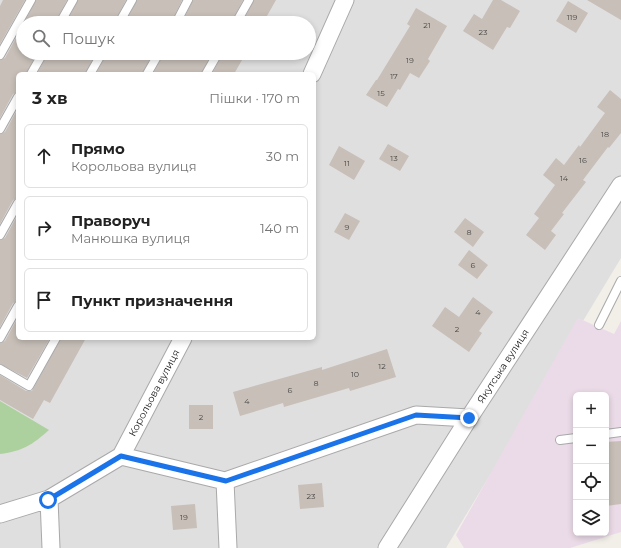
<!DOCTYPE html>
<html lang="uk">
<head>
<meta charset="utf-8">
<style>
	:root { --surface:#fff; --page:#f2f2f2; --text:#222; --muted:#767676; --line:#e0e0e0 }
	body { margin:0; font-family:Montserrat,sans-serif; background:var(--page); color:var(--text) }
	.controls { position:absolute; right:12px; bottom:12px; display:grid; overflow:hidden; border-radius:6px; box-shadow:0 2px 6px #0003 }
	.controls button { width:36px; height:36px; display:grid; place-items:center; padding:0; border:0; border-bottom:1px solid var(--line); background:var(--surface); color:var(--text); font:20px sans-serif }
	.stop { position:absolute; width:12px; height:12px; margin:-9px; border:3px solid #1a73e8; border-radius:50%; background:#fff }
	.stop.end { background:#1a73e8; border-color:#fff; box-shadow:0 1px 4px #0008 }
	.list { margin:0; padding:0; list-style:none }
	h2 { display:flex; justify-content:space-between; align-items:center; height:52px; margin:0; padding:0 16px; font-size:17px }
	h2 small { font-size:13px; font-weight:400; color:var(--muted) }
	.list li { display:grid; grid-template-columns:26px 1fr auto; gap:12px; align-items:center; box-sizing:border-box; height:64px; margin:0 8px 8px; padding:0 8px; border:1px solid var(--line); border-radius:6px }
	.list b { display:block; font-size:15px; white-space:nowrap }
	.list p { margin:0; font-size:13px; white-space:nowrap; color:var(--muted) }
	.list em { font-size:13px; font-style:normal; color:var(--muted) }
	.icon { flex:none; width:22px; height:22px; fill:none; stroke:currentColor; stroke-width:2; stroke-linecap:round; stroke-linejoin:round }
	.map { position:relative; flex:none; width:621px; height:548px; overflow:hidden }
	.search { position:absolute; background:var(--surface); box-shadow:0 2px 6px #0003; left:16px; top:16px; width:300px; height:44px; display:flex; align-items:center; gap:10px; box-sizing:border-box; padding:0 14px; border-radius:22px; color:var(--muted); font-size:15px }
	.panel { position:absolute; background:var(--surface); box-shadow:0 2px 6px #0003; left:16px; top:72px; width:300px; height:268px; border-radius:6px }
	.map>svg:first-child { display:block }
	.residential { fill:#e0dfdf; fill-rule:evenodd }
	.industrial { fill:#ebdbe8; fill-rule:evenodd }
	.forest { fill:#add19e }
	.building { fill:#c7bfb8 }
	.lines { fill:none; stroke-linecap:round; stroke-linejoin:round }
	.service-casing { stroke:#a9a9a9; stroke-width:10 }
	.minor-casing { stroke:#a9a9a9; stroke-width:19 }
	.service { stroke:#fff; stroke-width:8 }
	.minor { stroke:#fff; stroke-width:17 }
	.route { stroke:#1a73e8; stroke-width:5 }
	.labels { text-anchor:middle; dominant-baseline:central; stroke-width:3; stroke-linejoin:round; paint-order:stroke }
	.number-label { font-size:8px; fill:#4b4948 }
	.street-label { font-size:10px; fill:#222; stroke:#fff }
</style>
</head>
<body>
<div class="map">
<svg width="621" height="548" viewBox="0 0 621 548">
	<rect width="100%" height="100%" fill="#f2efe9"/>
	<path class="residential" d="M0 0H621V258L446 548H0ZM23 23H309V53H23ZM18 74H314V338H18Z"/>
	<path class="industrial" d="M578 318 614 334 621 321V532L570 548H464L456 535ZM576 395H606V533H576Z"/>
	<path class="forest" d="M0 401 49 430C32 445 23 451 0 454Z"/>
	<path class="building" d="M3 0H25L0 44V6Z
		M36 0H67L55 23H24Z
		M78 0H126L114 23H66Z
		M137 0H182L171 23H125Z
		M193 0H243L231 23H182Z
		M254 0H276L263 23H242Z
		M493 0H501L520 11 510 28 507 27 493 50 463 31 474 14 482 19Z
		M587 0H621V20Z
		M568 1 588 13 576 33 556 21Z
		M416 8 447 26 428 59 430 61 419 78 410 73 400 90 398 89 387 107 366 95 376 80H377L410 26 407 24Z
		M23 25V53H37L26 74H18V92L13 94 0 118V60L5 58Z
		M48 53H96L85 74H37Z
		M107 53H153L142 74H96Z
		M164 53H212L201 74H153Z
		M223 53H246L234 74H212Z
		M610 90 621 99V133L609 148 608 147 583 180 586 182 562 213 564 214 551 231 556 235 545 250 526 235 539 218 534 214 555 185 543 175 556 158 564 165 579 145 580 147 605 113 597 107Z
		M18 108V198L13 200 0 224V134L5 132Z
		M388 144 409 156 400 171 379 159Z
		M339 146 365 161 354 180 329 165Z
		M345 213 360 221 349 240 334 232Z
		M18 214V301L13 303 0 327V240L5 238Z
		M465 218 484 232 473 247 454 232Z
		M469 250 488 265 477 279 458 265Z
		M473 297 493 312 479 331 482 333 469 352 432 326 445 307 459 317Z
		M18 317V338H50L27 378 0 364V343L5 341Z
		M61 338H86L50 403 44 400 33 419 0 400V375L26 391H32Z
		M387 349 396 377 350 391 349 388 284 407 283 403 240 416 233 392 322 367V370Z
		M189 405H213V429H189Z
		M621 441V504L606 506V442Z
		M322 483 324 507 300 509 298 485Z
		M195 504 197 528 173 530 171 506Z"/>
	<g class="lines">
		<g class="service-casing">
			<path id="service" d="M60 23 73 0
				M119 23 132 0
				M176 23 188 0
				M236 23 249 0
				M0 55 31 0
				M31 74 43 53
				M90 74 102 53
				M147 74 159 53
				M206 74 218 53
				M0 129 18 97
				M0 235 18 203
				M599 325 621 281
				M0 338 18 306
				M0 369 29 386 56 338
				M606 434 621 432
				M560 440 576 438"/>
		</g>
		<g class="minor-casing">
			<path id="minor" d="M312 74 345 0
				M121 456 225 481 416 415 469 418
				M225 481 228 548
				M49 499 51 548
				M0 514 49 499 121 456 183 338
				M387 548 469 418 621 185"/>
		</g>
		<use href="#service" class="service"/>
		<use href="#minor" class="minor"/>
	</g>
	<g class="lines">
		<path class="route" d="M48 500 121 456 226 481 416 415 469 418"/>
	</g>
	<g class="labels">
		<g class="number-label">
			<text x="572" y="17">119</text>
			<text x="427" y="25">21</text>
			<text x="483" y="32">23</text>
			<text x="410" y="60">19</text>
			<text x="394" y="76">17</text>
			<text x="381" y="93">15</text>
			<text x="605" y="134">18</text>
			<text x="394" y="158">13</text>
			<text x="583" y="160">16</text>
			<text x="347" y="163">11</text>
			<text x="564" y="178">14</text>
			<text x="347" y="227">9</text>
			<text x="469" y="232">8</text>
			<text x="473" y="265">6</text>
			<text x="478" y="312">4</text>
			<text x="457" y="329">2</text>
			<text x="382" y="366">12</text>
			<text x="355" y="374">10</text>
			<text x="316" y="383">8</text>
			<text x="290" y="390">6</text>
			<text x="247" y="401">4</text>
			<text x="201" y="417">2</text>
			<text x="311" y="496">23</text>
			<text x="184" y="517">19</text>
		</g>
		<g class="street-label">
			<text transform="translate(503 366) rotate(-57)">Якутська вулиця</text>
			<text transform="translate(154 393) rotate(-62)">Корольова вулиця</text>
		</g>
	</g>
</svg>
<div class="controls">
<button>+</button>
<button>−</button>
<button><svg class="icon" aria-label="locate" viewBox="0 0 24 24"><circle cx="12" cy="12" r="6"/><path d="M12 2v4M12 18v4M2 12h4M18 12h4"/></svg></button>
<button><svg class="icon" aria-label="layers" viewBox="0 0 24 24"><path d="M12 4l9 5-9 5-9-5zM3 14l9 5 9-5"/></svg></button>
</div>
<div class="stop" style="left:48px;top:500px"></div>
<div class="stop end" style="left:469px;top:418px"></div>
<div class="search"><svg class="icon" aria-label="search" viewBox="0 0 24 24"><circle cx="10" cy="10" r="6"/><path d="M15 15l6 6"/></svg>Пошук</div>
<section class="panel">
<h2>3 хв<small>Пішки · 170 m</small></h2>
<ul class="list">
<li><svg class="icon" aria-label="ahead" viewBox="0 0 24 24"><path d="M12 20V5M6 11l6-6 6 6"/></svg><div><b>Прямо</b><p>Корольова вулиця</p></div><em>30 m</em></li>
<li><svg class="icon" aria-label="right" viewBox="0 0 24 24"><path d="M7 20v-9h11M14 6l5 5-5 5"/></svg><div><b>Праворуч</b><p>Манюшка вулиця</p></div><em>140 m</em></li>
<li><svg class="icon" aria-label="arrive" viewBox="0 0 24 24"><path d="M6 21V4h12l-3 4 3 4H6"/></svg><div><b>Пункт призначення</b></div></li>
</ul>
</section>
</div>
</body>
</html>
